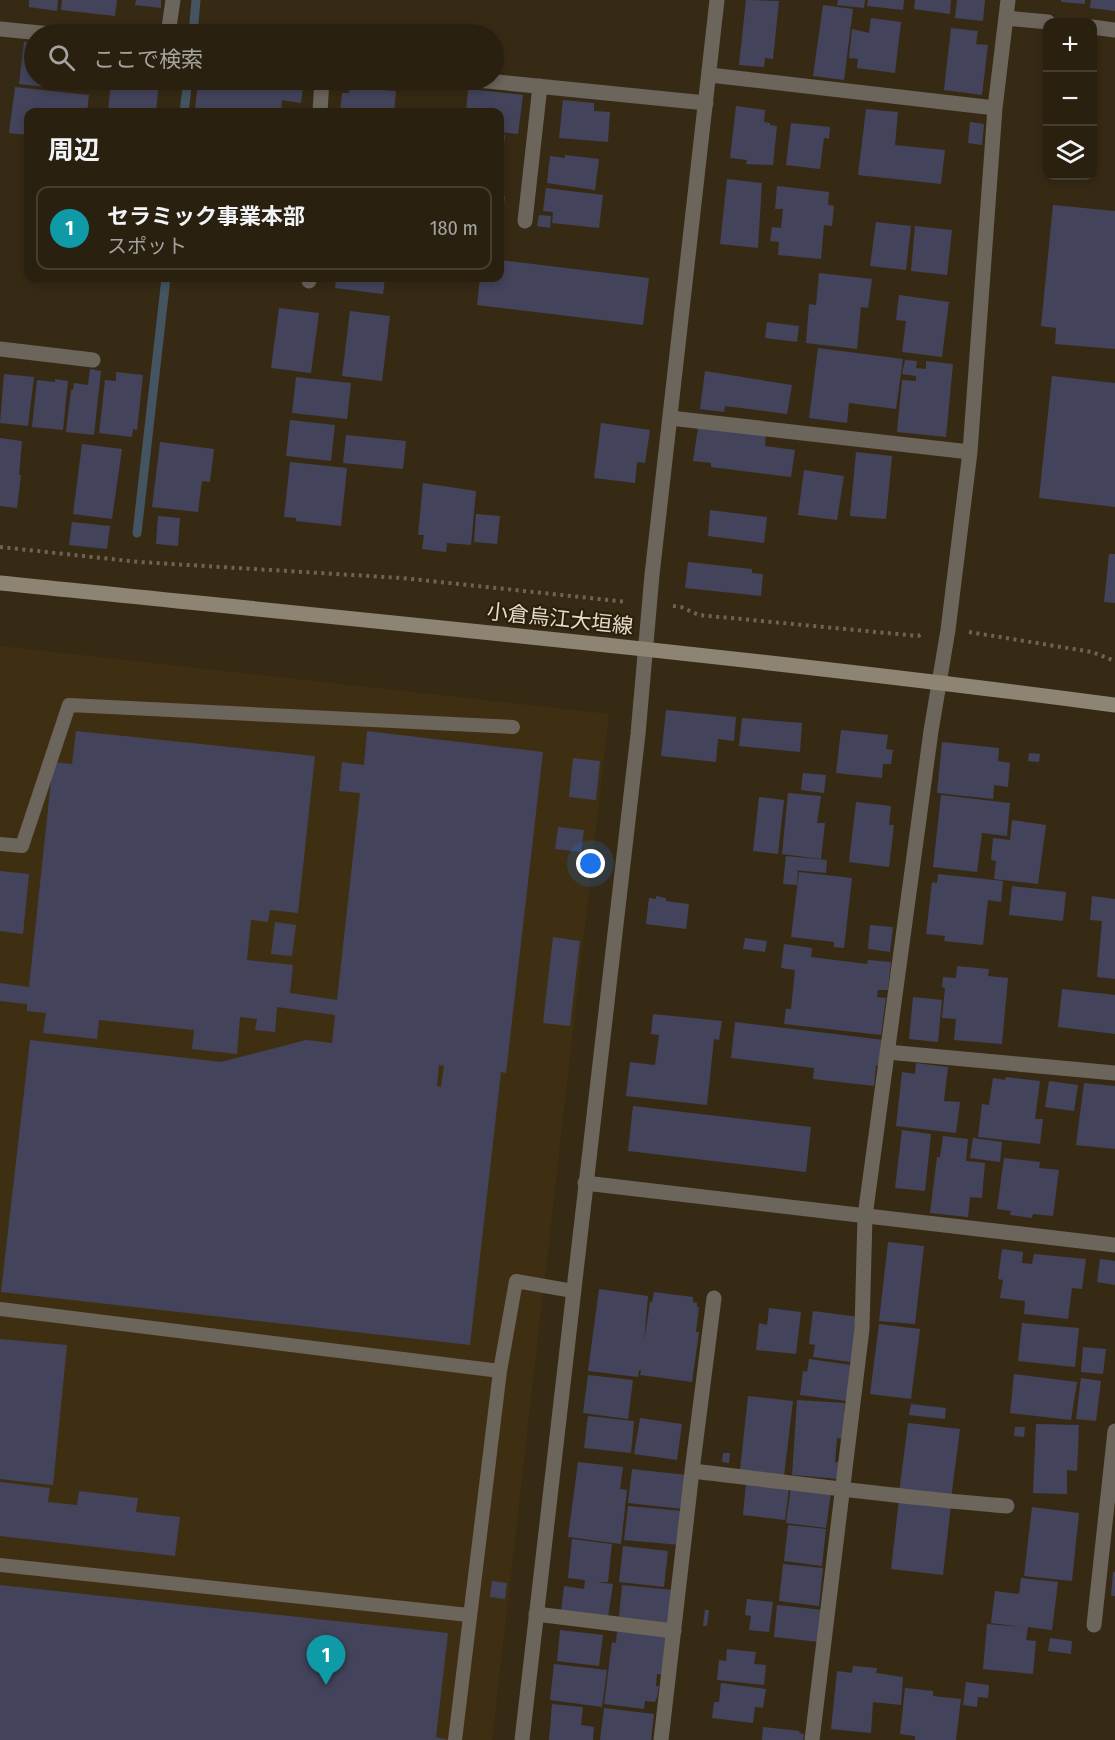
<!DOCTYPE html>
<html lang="ja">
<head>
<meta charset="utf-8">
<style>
	:root { --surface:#292010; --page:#352d1e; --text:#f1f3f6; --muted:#a5a39f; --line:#453e30; --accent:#f39aab }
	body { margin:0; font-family:"Fira Sans Condensed","Noto Sans JP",sans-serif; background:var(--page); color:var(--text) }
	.controls { position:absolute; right:18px; top:18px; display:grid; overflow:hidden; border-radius:12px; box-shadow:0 3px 9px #0003 }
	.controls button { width:54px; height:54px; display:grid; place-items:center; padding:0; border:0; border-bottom:2px solid var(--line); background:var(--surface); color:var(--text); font:30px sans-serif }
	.you { position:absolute; left:591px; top:864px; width:21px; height:21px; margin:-15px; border:4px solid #fff; border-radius:50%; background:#1a73e8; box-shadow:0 0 0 9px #1a73e833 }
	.badge { display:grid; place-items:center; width:39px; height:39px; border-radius:50%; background:var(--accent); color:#fff; font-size:20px; font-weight:700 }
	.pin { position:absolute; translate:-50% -50px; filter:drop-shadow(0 2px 3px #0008) }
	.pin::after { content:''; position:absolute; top:32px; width:21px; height:18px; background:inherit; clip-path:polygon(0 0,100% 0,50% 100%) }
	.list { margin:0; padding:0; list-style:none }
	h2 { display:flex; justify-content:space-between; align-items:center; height:78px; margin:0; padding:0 24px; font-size:26px }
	h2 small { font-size:20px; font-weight:400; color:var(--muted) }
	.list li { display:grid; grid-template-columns:39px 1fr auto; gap:18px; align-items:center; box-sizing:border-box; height:84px; margin:0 12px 12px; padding:0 12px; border:2px solid var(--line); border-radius:12px }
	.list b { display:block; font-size:22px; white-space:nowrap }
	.list p { margin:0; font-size:20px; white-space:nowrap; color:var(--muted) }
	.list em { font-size:20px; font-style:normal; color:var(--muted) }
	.icon { flex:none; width:33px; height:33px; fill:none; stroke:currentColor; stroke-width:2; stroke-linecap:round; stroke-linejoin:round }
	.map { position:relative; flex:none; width:1115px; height:1740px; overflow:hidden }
	.search { position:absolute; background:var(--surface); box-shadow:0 3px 9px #0003; left:24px; top:24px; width:480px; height:66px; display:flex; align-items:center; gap:15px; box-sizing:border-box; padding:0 21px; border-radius:33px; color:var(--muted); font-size:22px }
	.panel { position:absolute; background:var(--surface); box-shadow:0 3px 9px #0003; left:24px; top:108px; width:480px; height:174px; border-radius:12px }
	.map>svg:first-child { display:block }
	.built { fill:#3f2f12 }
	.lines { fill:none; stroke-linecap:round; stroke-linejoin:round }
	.stream { stroke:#445460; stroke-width:9 }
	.building { fill:#43445b; fill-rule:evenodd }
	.path { stroke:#6f6351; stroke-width:4; stroke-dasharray:3 4.5; stroke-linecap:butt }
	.service { stroke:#6b655b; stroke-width:14 }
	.minor { stroke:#6b655b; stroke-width:15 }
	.tertiary { stroke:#6b655b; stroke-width:15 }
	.secondary { stroke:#8e8474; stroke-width:15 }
	.labels { text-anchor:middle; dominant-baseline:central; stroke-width:4.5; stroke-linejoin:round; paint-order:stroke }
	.street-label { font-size:21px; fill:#e4dccf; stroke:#2d200b }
</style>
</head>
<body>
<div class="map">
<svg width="1115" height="1740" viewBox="0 0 1115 1740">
	<rect width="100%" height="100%" fill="#372a15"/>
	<path class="built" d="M0 646 609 714 492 1740H0Z"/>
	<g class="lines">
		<path class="stream" d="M193 34 196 0
			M184 112 188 80
			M137 533 166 278"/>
	</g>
	<path class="building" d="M29 0H58L57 11 29 7Z
		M62 0H117L115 16 61 10Z
		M136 0H161V8L135 5Z
		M746 0 779 1 773 59 765 58 764 67 739 65Z
		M838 0H865L864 8 837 5Z
		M868 0H904L903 10 867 6Z
		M915 0H951L950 14 914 9Z
		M957 0H985L983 21 955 18Z
		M1061 0H1085V4L1061 2Z
		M1091 0H1115V11L1090 8Z
		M823 5 853 9 844 80 813 76Z
		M871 18 901 22 895 73 857 68 858 59 849 58 852 29 869 33Z
		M951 28 978 31 976 44 988 45 982 95 944 90Z
		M24 42 34 43V80H57L56 88 19 84Z
		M111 80H159L156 112H108Z
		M198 80H304L301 103 282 100 281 112H213L195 110Z
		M351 80 385 84 384 90 396 91 394 112H340L342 93H349Z
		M15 87 89 95 87 112H28V135L9 133Z
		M468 89 523 95 518 134 500 132V112H466Z
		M563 100 594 103V111L610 112 608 142 559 138Z
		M736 106 765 110 764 122 770 123V125L777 126 773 165 746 164 747 160 730 158Z
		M866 109 898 112 895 145 945 150 941 184 858 175Z
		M970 122 984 124 982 145 968 143Z
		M791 123 830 127 829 139 824 138 820 169 786 165Z
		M500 135H505L501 177H500Z
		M565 155 599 159 595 190 547 183 550 156 565 158Z
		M727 179 762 183 758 248 720 244Z
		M777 186 829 192 828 205 834 206 832 226 824 225 821 259 778 255 779 242 770 241 772 227 781 228 783 209H775Z
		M546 188 603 195 599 228 552 223 553 212 543 211Z
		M500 195 505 196 502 222H500Z
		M1053 205 1115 211V349L1055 344 1056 328 1041 326Z
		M539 215 551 216 550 228 537 226Z
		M876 222 911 226 906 270 870 266Z
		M915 226 952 230 947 275 911 271Z
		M500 260 649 278 643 325 477 305 480 278H500Z
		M819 273 872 279 868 308 861 307 857 349 806 343 809 304 816 305Z
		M336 278H385L383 294 335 288Z
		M899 295 949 302 942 357 902 352 906 321 896 320Z
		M279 308 319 313 311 373 271 368Z
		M350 311 390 316 382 381 342 376Z
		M767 322 799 326 797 342 765 338Z
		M818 348 903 359 896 409 849 403 847 423 809 418Z
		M905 360 917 361 916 368 926 369V361L953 364 946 437 897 432 902 380 916 381V376L902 374Z
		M90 369 101 371 94 435 66 432 71 390H73L74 383 88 385Z
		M705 371 792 385 787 414 725 406 724 412 700 409Z
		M116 372 143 375 137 430 133 429 132 437 99 433 105 380 116 381Z
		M4 374 34 377 28 426 0 423Z
		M1052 376 1115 383V507L1039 498Z
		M296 377 351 383 347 419 292 413Z
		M55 379 68 381 63 430 32 427 37 380 55 382Z
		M290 420 335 425 331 461 286 456Z
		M601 423 650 430 645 463 637 462 635 483 594 478Z
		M698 428 766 435 765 446 795 450 791 477 711 467V463L693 461Z
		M346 435 406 441 403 469 343 463Z
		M0 438 22 441 19 475H21L17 508 0 506Z
		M160 442 214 449 210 482 202 481 198 512 152 507Z
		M82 444 122 449 112 519 73 514Z
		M856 452 892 456 886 519 850 516Z
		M290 462 347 468 341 526 296 521V518L284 517Z
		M804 470 844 476 837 520 798 515Z
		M423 483 476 491 471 545 447 543 446 552 422 549 424 535H418Z
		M710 510 767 517 764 543 708 536Z
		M476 514 500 516 497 544 474 542Z
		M158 516 180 518 178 546 156 544Z
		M72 522 110 526 107 549 69 545Z
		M1109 554H1115V603L1104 602Z
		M688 562 752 569V573L763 574 761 596 685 588Z
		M666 710 736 717 734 741 718 739 716 762 661 756Z
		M742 718 802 723 800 752 739 746Z
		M841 730 888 735 886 749 893 750 891 764H883L882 778 836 773Z
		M76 731 315 756 298 913 270 910 268 922 251 920 247 960 293 965 290 993 337 1000 360 793 339 791 342 762 364 765 367 731 543 752 506 1073 501 1072 470 1345 1 1292 30 1040 221 1062 306 1040 332 1043 335 1015 277 1007 275 1032 255 1030 257 1019 240 1017 237 1054 192 1049 194 1030 99 1020 97 1039 43 1033 46 1013 27 1011V1004L0 1001V983L29 987 53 762 72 764ZM439 1065 444 1066 441 1087 437 1086Z
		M942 742 999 748 998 761 1010 763 1008 787 994 785 993 799 937 793Z
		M1029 753 1040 754 1039 762 1028 761Z
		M573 758 600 761 596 800 569 797Z
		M803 773 826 775 824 793 801 790Z
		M788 793 821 796 817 823H825L821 859 782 854Z
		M941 795 1010 803 1007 836 982 833 977 872 933 867Z
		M759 797 784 800 778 854 753 851Z
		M856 802 891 806 889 825H894L889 867 849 862Z
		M1012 820 1046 825 1038 884 994 879 996 861 991 860 993 838 1010 840Z
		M558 827 584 830 581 852 555 849Z
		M786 856 827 860 826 873 794 870 798 871 797 885 783 884Z
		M0 871 29 874 23 934 0 931Z
		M799 872 852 878 844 948 834 947V942L791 937Z
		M938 874 1003 881 1001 902 988 900 983 945 944 941 945 936 926 934 932 882 937 883Z
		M1012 886 1066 892 1063 921 1009 915Z
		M656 896 666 898V901L689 904 686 929 646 924 649 898 656 899Z
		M1092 896 1115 899V979L1097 977 1102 921 1090 920Z
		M275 922 296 925 292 956 271 954Z
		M870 925 893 927 890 952 868 949Z
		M553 937 580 941 570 1026 543 1023Z
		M745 938 767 941 765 952 743 949Z
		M784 944 812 948 811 957 867 964 868 960 891 962 888 990H878L877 997 886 998 881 1035 784 1024 786 1009H791L795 970 781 968Z
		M957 966 989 969 988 976 1008 978 1002 1044 954 1040 956 1019 942 1018 945 988 942 987 943 977 956 978Z
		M1062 989 1115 995V1034L1058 1027Z
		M913 997 942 1000 938 1042 909 1039Z
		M653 1014 722 1021 719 1040 714 1039 707 1105 626 1096 630 1062 655 1065 659 1035 651 1034Z
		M735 1022 884 1040 881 1066 876 1065 874 1086 813 1079 814 1068 731 1058Z
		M916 1063 948 1067 944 1101 960 1102 956 1133 896 1126 902 1072 915 1074Z
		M1006 1077 1040 1081 1035 1119H1043L1040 1144 978 1137 982 1104 989 1105 993 1078 1005 1080Z
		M1049 1081 1078 1085 1074 1111 1045 1107Z
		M1084 1083 1115 1086V1149L1076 1145Z
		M633 1106 811 1127 806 1172 628 1151Z
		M902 1130 931 1134 925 1191 895 1188Z
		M943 1136 968 1139 966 1161 985 1163 982 1198 970 1197 968 1217 930 1213 937 1157H940Z
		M973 1138 1002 1142 1000 1162 970 1158Z
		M1004 1158 1040 1162 1039 1168 1059 1170 1053 1216 1033 1214 1032 1218 1010 1215 1011 1211 997 1209Z
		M888 1242 924 1246 915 1324 879 1321Z
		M1002 1249 1023 1252 1022 1263 1032 1264 1034 1254 1086 1259 1082 1289 1072 1288 1068 1319 1024 1314 1025 1301 1000 1298 1003 1280 998 1279Z
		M1100 1259 1115 1261V1285L1097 1282Z
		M599 1289 648 1296 644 1342 650 1302H652L654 1292 693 1297V1302L697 1303V1307H699L696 1332H699L692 1382 640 1375 641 1370H639L638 1377 588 1371Z
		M769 1308 801 1312 796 1354 756 1350 759 1323 767 1325Z
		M813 1311 859 1317 851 1362 813 1357 815 1345 809 1344Z
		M1022 1323 1079 1328 1075 1367 1018 1361Z
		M879 1324 920 1329 911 1399 870 1394Z
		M0 1339 67 1345 53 1485 0 1479Z
		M1083 1347 1106 1349 1103 1374 1081 1372Z
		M809 1359 851 1365 847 1401 800 1395 803 1371 807 1372Z
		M1014 1374 1077 1382 1071 1420 1010 1413Z
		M588 1375 633 1380 628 1419 583 1413Z
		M1081 1378 1101 1381 1096 1421 1076 1419Z
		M748 1396 793 1401 784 1476 740 1470Z
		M797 1400 845 1403 842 1439 837 1438 835 1462H841L839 1479 792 1475Z
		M911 1404 946 1408 945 1419 909 1415Z
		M588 1416 634 1421 631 1453 584 1448Z
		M640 1418 682 1424 677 1460 634 1454Z
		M908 1423 960 1429 951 1499 899 1493Z
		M1036 1424 1079 1425 1077 1471 1067 1470V1494L1033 1493Z
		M1015 1427H1025L1024 1437 1014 1436Z
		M723 1453H730L729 1463 722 1462Z
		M578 1462 623 1467 620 1489 627 1490 621 1544 568 1537Z
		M632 1469 687 1475 683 1509 628 1503Z
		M0 1482 50 1488 48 1502 77 1505 79 1491 138 1498 136 1512 180 1517 175 1556 0 1536Z
		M746 1483 789 1488 785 1520 743 1515Z
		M791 1486 831 1492 826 1528 786 1523Z
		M899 1499 951 1505 943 1575 891 1569Z
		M628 1506 683 1511 680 1545 624 1540Z
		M1032 1507 1079 1513 1072 1581 1024 1576Z
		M788 1525 826 1529 822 1566 784 1561Z
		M572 1539 612 1544 608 1582H597L613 1584 608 1617 561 1611 564 1586 584 1589 585 1580 568 1578Z
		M623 1546 668 1551 664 1587 619 1582Z
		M783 1564 823 1568 819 1606 779 1601Z
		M1113 1572H1115V1596H1111Z
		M1021 1578 1058 1582 1052 1630 1028 1627 1026 1640 1036 1641 1033 1674 983 1669 987 1624 1022 1627 991 1623 995 1591 1019 1594Z
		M492 1581 507 1583 505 1599 490 1597Z
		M0 1585 448 1633 436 1737 448 1740H0Z
		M622 1585 673 1590 669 1623 619 1617Z
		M747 1599 773 1602 769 1632 749 1630 751 1616 745 1615Z
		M777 1605 823 1610 819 1642 774 1637Z
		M705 1610H709L707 1626H703Z
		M560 1630 603 1635 599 1666 557 1661Z
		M617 1631 667 1637 662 1675 657 1674 656 1686H659L657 1697 655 1702 645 1701 644 1709 604 1704 612 1642 616 1643Z
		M1050 1638 1072 1641 1071 1654 1048 1651Z
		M727 1649 756 1652 754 1664 766 1665 764 1685 717 1680 719 1660 726 1661Z
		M554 1664 607 1670 602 1707 550 1700Z
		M853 1666 877 1668 876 1673 903 1677 901 1705 873 1702 871 1733 831 1729 837 1671 852 1673Z
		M966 1682 989 1685 988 1698 978 1697 977 1707 963 1705Z
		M721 1683 766 1689 763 1708 755 1707 753 1723 712 1718 714 1702H719Z
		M905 1688 933 1691V1696L961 1699 956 1740H915V1736L900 1734Z
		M552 1704 583 1707 581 1725 594 1727 593 1740H549Z
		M604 1708 654 1714 651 1740H600Z
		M763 1727 800 1731 799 1733 804 1734 803 1740H762Z"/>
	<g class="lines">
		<path class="path" d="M0 547 139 562 402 578 627 602
			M673 606 681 607 699 615 918 636 924 633
			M969 632 1092 652 1115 661"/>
		<path class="service" d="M0 844 22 846 69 705 513 727
			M0 1309 500 1371
			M0 1565 469 1615
			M455 1740 500 1371 516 1281 573 1291"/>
		<path class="minor" d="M1006 18 1048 22
			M1092 27 1115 30
			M0 29 51 34
			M168 34 173 0
			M710 75 995 108 970 452 948 630 931 731 865 1216 862 1329 812 1740
			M477 80 706 103
			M995 108 1008 0
			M320 112 322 80
			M525 221 540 86
			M309 281V278
			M0 349 93 360
			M670 418 970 452
			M887 1052 1115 1073
			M585 1183 1115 1245
			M692 1471C797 1483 901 1498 1007 1506
			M536 1614 674 1631
			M1094 1625 1115 1431
			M661 1740 692 1471 714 1298"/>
		<path class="tertiary" d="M522 1740 638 734 652 575 717 0"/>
		<path class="secondary" d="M0 583C372 621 744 656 1115 705"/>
	</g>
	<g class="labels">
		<g class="street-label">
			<text transform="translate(560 619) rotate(6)">小倉烏江大垣線</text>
		</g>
	</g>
</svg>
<div class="controls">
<button>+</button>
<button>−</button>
<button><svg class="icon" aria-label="layers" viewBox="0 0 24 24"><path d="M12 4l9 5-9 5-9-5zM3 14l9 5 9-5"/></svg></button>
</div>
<div class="you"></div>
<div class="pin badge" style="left:326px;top:1685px;background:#0f9aa8">1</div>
<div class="search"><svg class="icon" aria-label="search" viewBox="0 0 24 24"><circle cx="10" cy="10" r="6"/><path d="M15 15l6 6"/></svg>ここで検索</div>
<section class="panel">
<h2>周辺<small></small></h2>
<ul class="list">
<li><span class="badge" style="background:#0f9aa8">1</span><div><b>セラミック事業本部</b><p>スポット</p></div><em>180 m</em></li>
</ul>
</section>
</div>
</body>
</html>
